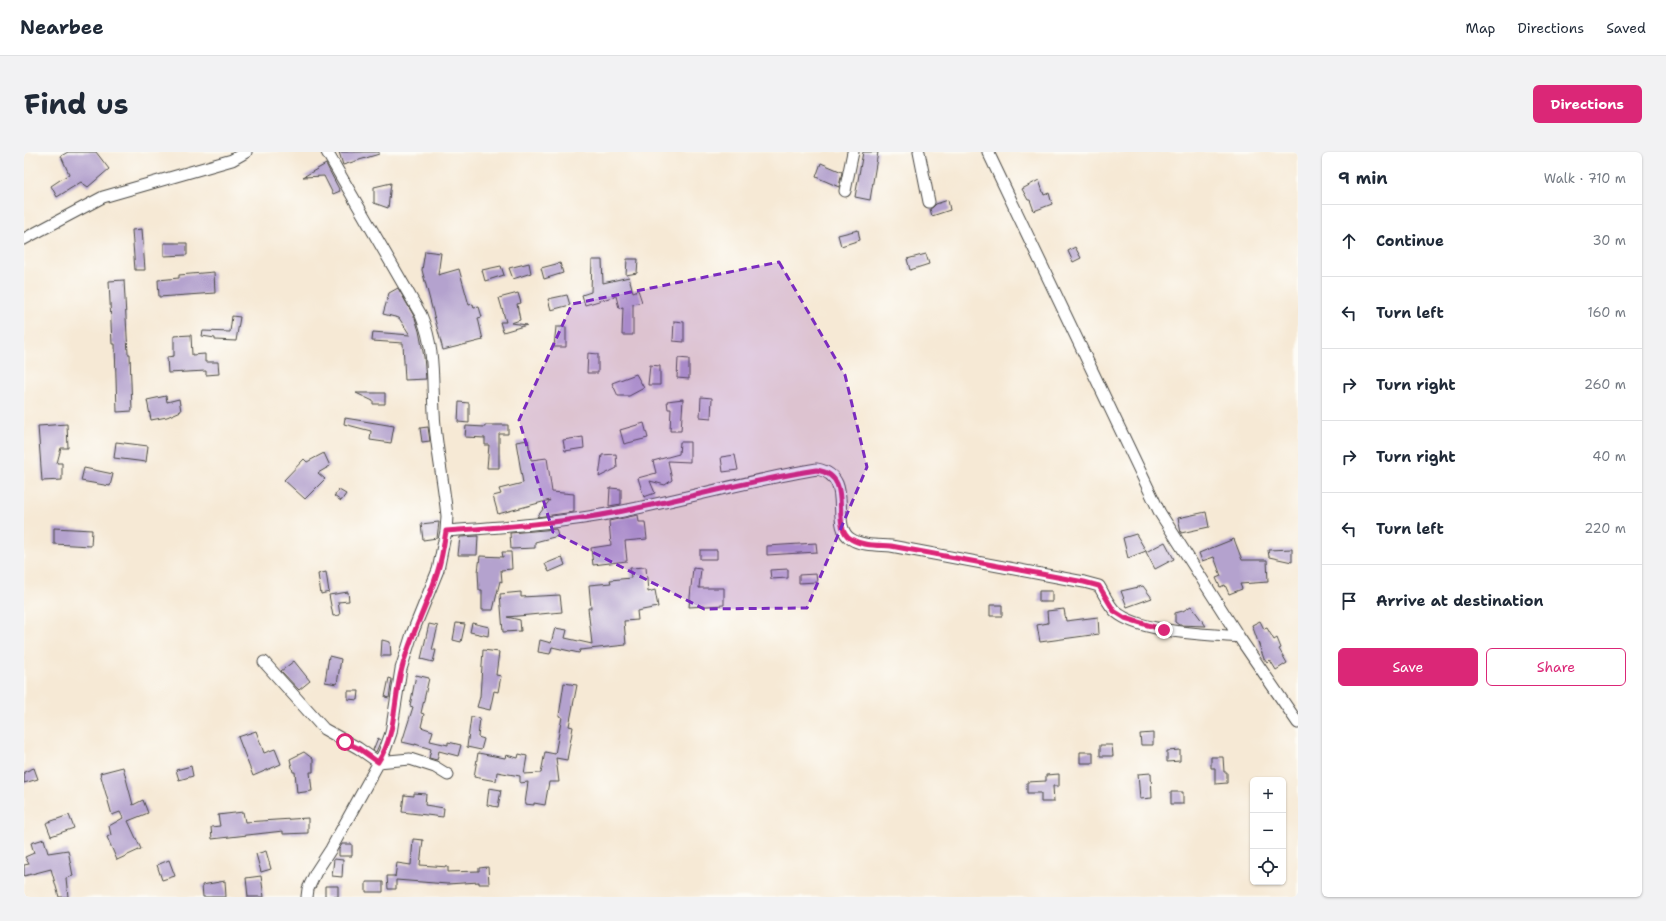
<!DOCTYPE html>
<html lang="en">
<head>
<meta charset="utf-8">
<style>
	:root { --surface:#fff; --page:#f2f2f3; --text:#1f2937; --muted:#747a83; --line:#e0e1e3; --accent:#db2777 }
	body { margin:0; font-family:"Shantell Sans",sans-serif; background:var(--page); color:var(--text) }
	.controls { position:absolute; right:12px; bottom:12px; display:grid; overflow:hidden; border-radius:6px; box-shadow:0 1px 3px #0004 }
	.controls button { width:36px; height:36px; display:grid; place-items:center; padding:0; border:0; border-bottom:1px solid var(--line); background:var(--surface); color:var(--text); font:20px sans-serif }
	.stop { position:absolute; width:12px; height:12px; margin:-9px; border:3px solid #db2777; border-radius:50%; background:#fff }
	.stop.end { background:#db2777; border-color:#fff; box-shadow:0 1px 4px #0008 }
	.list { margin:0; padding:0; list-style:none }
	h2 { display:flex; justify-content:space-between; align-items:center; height:52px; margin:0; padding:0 16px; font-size:17px }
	h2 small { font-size:13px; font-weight:400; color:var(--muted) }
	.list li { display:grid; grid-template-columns:26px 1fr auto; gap:12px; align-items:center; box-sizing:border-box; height:72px; padding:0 16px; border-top:1px solid var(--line) }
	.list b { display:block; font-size:15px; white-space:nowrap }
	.list em { font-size:13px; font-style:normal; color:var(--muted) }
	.actions { display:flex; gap:8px; padding:12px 16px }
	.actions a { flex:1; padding:9px 0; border:1px solid var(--accent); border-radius:6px; text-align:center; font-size:14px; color:var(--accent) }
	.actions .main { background:var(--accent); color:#fff }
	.icon { flex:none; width:22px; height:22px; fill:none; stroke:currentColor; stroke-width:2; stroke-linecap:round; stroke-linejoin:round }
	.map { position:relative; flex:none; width:1274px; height:745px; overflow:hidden; border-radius:6px }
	header { display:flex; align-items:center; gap:24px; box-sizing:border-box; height:56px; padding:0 20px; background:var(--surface); border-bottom:1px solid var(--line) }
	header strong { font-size:19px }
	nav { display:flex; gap:22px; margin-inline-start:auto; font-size:14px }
	.intro { display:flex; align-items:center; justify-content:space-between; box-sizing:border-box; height:96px; padding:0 24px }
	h1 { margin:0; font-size:28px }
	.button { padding:10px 18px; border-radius:6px; background:var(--accent); color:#fff; font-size:14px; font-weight:700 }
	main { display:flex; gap:24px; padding:0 24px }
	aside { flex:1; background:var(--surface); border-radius:6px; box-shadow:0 1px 3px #0004 }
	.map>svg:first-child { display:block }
	.building { fill:#b4a2ce }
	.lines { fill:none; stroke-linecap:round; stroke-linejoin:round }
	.minor-casing { stroke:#494844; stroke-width:13 }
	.minor { stroke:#fff; stroke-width:11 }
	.route { stroke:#db2777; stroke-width:5 }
	.marked { fill:#7b2cbf; fill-opacity:0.2; stroke:#7b2cbf; stroke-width:3; stroke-dasharray:8 5; stroke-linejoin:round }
</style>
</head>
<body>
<header>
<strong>Nearbee</strong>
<nav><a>Map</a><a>Directions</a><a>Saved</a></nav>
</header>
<div class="intro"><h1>Find us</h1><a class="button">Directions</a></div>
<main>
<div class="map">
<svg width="1274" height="745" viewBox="0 0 1274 745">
	<rect width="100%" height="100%" fill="#fdfcf7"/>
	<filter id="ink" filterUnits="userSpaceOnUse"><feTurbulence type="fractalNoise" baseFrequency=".025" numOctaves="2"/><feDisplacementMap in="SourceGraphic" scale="8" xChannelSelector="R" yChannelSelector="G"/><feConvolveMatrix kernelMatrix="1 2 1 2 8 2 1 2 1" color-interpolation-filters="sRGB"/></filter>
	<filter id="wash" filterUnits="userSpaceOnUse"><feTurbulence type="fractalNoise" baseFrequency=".012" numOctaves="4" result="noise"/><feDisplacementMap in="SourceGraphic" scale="16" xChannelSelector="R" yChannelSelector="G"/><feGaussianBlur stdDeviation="0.9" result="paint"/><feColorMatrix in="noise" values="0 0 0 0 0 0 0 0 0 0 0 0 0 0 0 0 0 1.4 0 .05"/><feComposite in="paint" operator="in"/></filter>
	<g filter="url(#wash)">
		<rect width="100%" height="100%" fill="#f6e9d5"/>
		<g id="blocks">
			<path class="building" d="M44 0H72L85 17 64 35 57 30 33 45 27 34 45 22 37 4Z
				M315 0H355V2L319 13Z
				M839 0H854L846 48 831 45Z
				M797 11 818 20 815 35 792 25Z
				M302 12 316 39 309 42 300 24 279 25Z
				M1015 28 1020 43 1025 41 1028 52 1010 59 1006 48H1004L998 37Z
				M367 31 364 56 350 51V35Z
				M924 48 926 58 908 64 906 57 909 55 912 52Z
				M118 77 121 118H111L108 78Z
				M834 78 836 88 817 94 814 83Z
				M140 91H163V103L140 104Z
				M1051 95 1057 106 1049 110 1044 99Z
				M401 99 417 101 414 123 435 117 445 153 449 152 450 156 455 155 458 165 454 166 459 188 419 198 398 118Z
				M902 102 905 112 886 118 883 107Z
				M603 107H614L613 121 602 123Z
				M568 108H578L579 131 605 125 609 140 614 138 618 150 609 152V183H598L599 155 595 156 592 144 561 153 558 143 567 140Z
				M505 111 507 121 489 127 485 116Z
				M536 111 539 121 520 127 517 116Z
				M477 114 480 123 461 129 458 118Z
				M190 120 191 141 135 145 134 128 155 126V123Z
				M100 128 104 202H106L108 259 93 260 91 192H88L85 129Z
				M374 136 391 166 395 179 400 205 402 227 381 228 379 191 348 189 349 180 386 183 375 166 359 162 365 141Z
				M494 141 497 151 493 152 496 168 487 171 503 173 479 180 476 170H482L475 146Z
				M543 143 546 153 527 158 524 147Z
				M208 164 216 165 212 189 191 188V186L178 184 179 179 206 180Z
				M650 169 660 170V190L649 189Z
				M532 175H542V195H530Z
				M167 183 168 203 181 202V210H194L195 222 182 223V219L144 221 143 205 150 204V184Z
				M564 201 574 202V221H563Z
				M654 206 665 207V227L653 226Z
				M626 213 636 214V233H624Z
				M612 222 620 236 605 244H594L588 231Z
				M332 241H361V252H349V249Z
				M142 244 143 250 155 247 157 259 143 265 127 268 123 248Z
				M677 245 688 246 687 266 676 265Z
				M659 247 657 279H646L647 257H644L643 249Z
				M435 250 445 251V271L434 270Z
				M321 266 370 274 367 291 346 288 347 279 320 272Z
				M620 271 624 286 600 292 596 278Z
				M43 272 44 296H37L33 311H38V328L18 329 14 274Z
				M461 273H484V282H475V316H463L465 293H461V286L441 285 442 274 461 275Z
				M404 275 406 289 398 290 396 276Z
				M559 285 560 296 541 299 539 288Z
				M504 288 507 308 523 306 528 340 550 342V360L513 365 526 348 474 362 469 344 477 342 475 337 499 331 492 290Z
				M92 290 124 294 122 310 90 306Z
				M656 290H666V310L644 309 648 328 641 333 626 329 631 341 620 345 614 326 632 321 629 309 655 302Z
				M300 301 306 314 294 321 301 327 281 347 260 328 280 307 283 310Z
				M592 302 593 316 575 325 578 303Z
				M711 303 714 318 699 320 697 305Z
				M60 316 89 322 86 334 57 329Z
				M586 336 597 337V352L585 354Z
				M315 338 322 342 317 349 310 344Z
				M1182 360 1185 375 1157 381 1154 366Z
				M614 363 615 370H621L623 387 601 389 603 409 569 413 567 396 587 393 585 369Z
				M415 370 413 386 399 388 397 372Z
				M30 376 68 378 67 394 30 392Z
				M532 377 534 384 511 390V396L487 397 486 381Z
				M1112 382 1122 399 1104 406 1099 386Z
				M454 384 453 403H434L436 385Z
				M1210 387 1218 408H1243L1244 430 1216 432 1218 437 1205 442 1201 433 1196 435 1192 426 1197 424 1190 405 1178 409 1175 401Z
				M1141 390 1150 407 1131 417 1122 400Z
				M792 391 793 400 743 403V394Z
				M1268 397V410L1245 405 1244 398Z
				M676 398H693V407H676Z
				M478 400H487L488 417 477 418 478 430 476 429 469 458H458V438H455L454 420 456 404 479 405Z
				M538 405 541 413 525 420 521 412Z
				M622 415 624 440 631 438 634 455 613 459 614 468 600 469 602 493 556 498 555 501 528 495 526 502 514 500 516 488 527 491 531 476 543 478 541 486 568 492 564 456H567L565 433 587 431 586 428 607 426 606 416Z
				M669 416 677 417 675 436H700V453L665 455Z
				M764 417V426L747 427 746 418Z
				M302 420 305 440 297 442 294 422Z
				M792 422 793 430 775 431V423Z
				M1119 434 1128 446 1103 455 1097 439Z
				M1015 439H1028V450H1015Z
				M324 440 325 449 314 450 316 463 309 464 305 443Z
				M497 440V445L536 443 538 460 483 465 496 468 497 479 479 480 476 442Z
				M966 453H978V464H966Z
				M1167 454 1182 474 1155 473 1151 470V461L1159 459Z
				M1040 457 1042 469 1074 465 1075 482 1016 490 1013 473 1024 471 1023 459Z
				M1236 469 1240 477 1243 476 1250 488 1253 486 1257 496 1255 497 1263 511 1252 518 1246 508 1243 511 1240 507 1228 473Z
				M432 471 441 472 437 490 429 488Z
				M448 471 465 475 464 484 446 480Z
				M405 472 414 474 408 498H412L409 510 397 507Z
				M358 488 366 490 367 504H357Z
				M459 498 475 500 472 523 477 524 474 540 470 539 466 558 453 555 456 545Z
				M305 504 317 507 313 532 301 530Z
				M270 509 286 529 275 538 257 519Z
				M392 523 405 526 397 561 400 562 397 575 409 579 406 589 424 593V590L437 593 434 604 415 599 413 608 405 606 407 597 391 592V593L378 590 389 555 386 554Z
				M365 526 368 527 365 546 361 545Z
				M540 531 553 533 545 574 549 575 543 608 532 606 535 630H525L521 653 510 651V653L501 652 504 630 496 631V624L473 620 472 629 450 625 454 601 481 606 482 603 494 606 495 602 503 604 500 622 517 621 521 600 531 602 538 565 535 564Z
				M324 539H335L334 548 324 547Z
				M447 565 456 566 454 585 460 587 457 598 443 595Z
				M232 579 240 601 251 597 257 612 229 624 214 585Z
				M1129 581V593H1117L1116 582Z
				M354 586 357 588 352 600 349 598Z
				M1076 593H1088L1089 604H1076Z
				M1156 598V609L1143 610V599Z
				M280 600 289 607V620H286L288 639 273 641 271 620H269L266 607Z
				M1056 600H1069V611H1056Z
				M1187 605H1199L1200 620H1203V631L1191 632V616H1187Z
				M167 614 169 624 155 628 152 618Z
				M99 615 109 653 119 648 124 661 104 669 117 697 93 708 83 685 87 683 85 674 99 666 96 660 88 663 76 621Z
				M10 616 14 627 0 631V620Z
				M1127 621 1128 646 1116 647 1114 622Z
				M1035 622V634H1029L1030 650H1017V641H1003V630L1022 629V623Z
				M465 636 477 638 474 655 463 653Z
				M1147 640H1159V652H1147Z
				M390 641 402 642 401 653 420 656 419 665 378 660 380 643 390 644Z
				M219 660 221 670 284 666V681L259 682V679L188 687 187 675 196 674 194 663Z
				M45 663 50 676 27 684 22 671Z
				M20 687 24 701 44 698 49 724 42 726 44 745H35L27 717 0 724V713L5 712 1 705 10 701 7 691Z
				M389 687 399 688 396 713 424 715V720L455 719V716L464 715 465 732H455V730L423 732 372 728V737H364L363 724H371V725L373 711 387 713Z
				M318 692H328V704H315V697Z
				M242 699 247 717 237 720 232 702Z
				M310 707 319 708 318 725 308 724Z
				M145 708 151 724 138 728 133 713Z
				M237 724 240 745H224L222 726Z
				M201 729 202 745H179L178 733Z
				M342 730H359V740H342Z
				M301 734H314V745H301Z"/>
		</g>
	</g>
	<g filter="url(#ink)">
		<use href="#blocks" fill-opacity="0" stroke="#494844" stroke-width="1"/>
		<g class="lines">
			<g class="minor-casing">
				<path id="minor" d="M895 0 905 50
					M964 0 1136 361 1215 485 1274 571
					M821 39 829 0
					M0 87 79 45 208 8 222 0
					M422 379C480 375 538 371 594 360 661 347 726 328 793 317 833 325 804 373 827 387 838 394 854 393 867 394L1060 430 1075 434C1080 442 1085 454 1092 460 1117 481 1183 482 1215 485
					M240 510 300 577 334 596 354 610 386 607 411 615 424 623
					M283 745 284 737 292 720 307 697 360 601 367 581 377 517 388 482 414 418 422 379 423 364C420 334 414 304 411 274 407 234 413 201 397 163L303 0"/>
			</g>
			<use href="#minor" class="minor"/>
		</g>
	</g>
	<g class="lines" filter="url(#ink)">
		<path class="route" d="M321 590 334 596 354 610C373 581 369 548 378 516 387 482 404 452 414 418 418 406 420 392 422 379 480 375 538 371 594 360 661 347 726 328 793 318 833 325 804 373 827 387 838 394 854 393 867 394L1060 430 1075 434 1090 459 1101 466 1140 478"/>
	</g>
	<path class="marked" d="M755 110 821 223 843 315 783 456 680 457 529 380 495 268 548 152Z"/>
</svg>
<div class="controls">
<button>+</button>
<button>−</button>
<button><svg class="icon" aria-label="locate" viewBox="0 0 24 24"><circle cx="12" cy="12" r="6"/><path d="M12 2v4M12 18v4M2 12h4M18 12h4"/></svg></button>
</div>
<div class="stop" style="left:321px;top:590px"></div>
<div class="stop end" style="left:1140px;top:478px"></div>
</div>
<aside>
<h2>9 min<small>Walk · 710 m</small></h2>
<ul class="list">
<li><svg class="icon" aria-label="ahead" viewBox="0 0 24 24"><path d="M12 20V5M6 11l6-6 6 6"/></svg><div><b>Continue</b></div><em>30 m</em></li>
<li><svg class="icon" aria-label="left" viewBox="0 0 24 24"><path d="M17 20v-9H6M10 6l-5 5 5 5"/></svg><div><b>Turn left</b></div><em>160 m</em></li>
<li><svg class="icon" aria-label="right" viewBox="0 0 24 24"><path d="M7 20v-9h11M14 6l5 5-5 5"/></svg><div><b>Turn right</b></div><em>260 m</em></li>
<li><svg class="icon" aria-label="right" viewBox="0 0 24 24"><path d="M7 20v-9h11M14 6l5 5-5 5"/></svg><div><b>Turn right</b></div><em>40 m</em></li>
<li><svg class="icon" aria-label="left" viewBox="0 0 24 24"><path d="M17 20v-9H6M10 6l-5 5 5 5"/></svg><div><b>Turn left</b></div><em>220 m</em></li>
<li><svg class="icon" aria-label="arrive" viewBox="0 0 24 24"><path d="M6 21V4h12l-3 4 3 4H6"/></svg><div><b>Arrive at destination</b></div></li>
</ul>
<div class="actions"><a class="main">Save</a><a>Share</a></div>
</aside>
</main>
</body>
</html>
